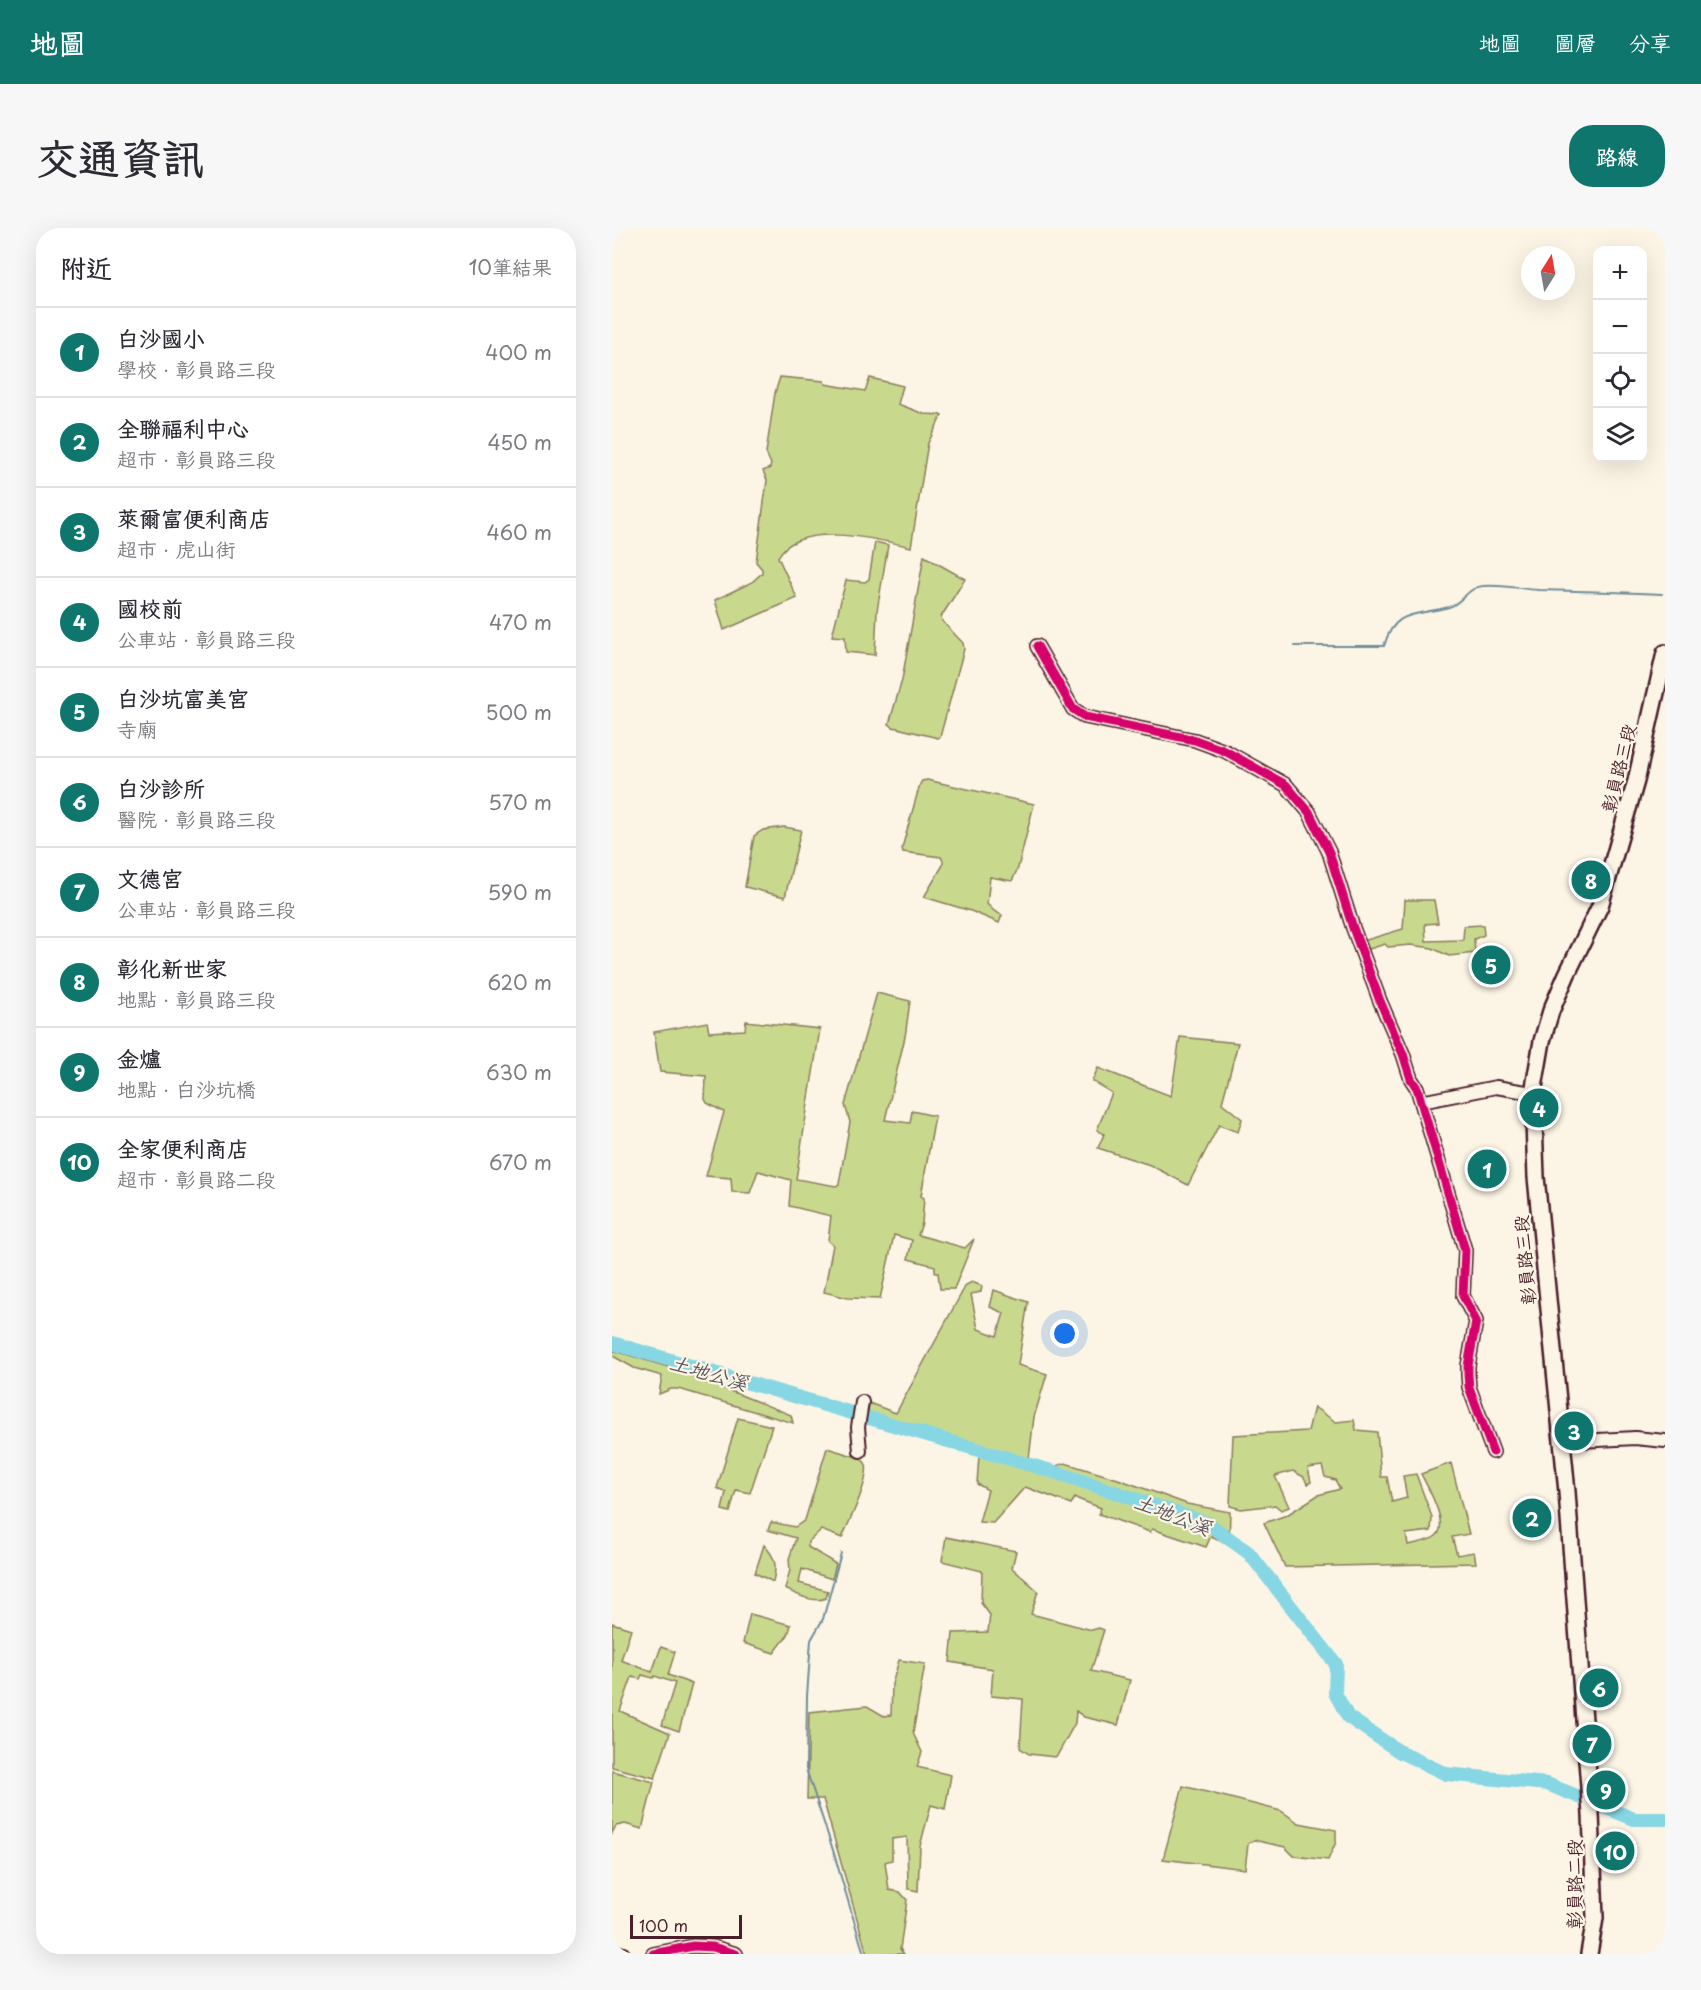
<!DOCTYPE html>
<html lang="zh-TW">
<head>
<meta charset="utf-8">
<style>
	:root { --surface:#fff; --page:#f7f7f7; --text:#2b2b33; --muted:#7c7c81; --line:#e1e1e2; --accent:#0f766e }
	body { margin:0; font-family:"Playpen Sans","LXGW WenKai TC",sans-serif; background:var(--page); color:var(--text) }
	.controls { position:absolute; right:18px; top:18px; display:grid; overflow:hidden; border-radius:12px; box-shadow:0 6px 24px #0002 }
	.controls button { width:54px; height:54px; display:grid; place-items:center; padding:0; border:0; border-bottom:2px solid var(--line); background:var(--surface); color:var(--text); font:30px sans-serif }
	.compass { position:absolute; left:909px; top:18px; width:54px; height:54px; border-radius:50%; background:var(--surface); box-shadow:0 6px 24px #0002; rotate:11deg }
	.scale { position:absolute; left:18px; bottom:15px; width:112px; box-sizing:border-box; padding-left:6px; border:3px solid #4a1f2b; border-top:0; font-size:16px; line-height:21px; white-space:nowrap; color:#4a1f2b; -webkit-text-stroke:4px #fcf5e5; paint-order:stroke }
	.you { position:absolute; left:453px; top:1106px; width:21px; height:21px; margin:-15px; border:4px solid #fff; border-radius:50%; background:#1a73e8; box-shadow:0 0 0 9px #1a73e833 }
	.badge { display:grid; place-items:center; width:39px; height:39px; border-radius:50%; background:var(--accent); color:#fff; font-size:20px; font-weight:700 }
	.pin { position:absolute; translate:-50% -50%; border:3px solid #fff; box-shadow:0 2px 6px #0006 }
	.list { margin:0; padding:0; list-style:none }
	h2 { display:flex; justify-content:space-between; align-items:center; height:78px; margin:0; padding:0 24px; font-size:26px }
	h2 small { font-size:20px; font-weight:400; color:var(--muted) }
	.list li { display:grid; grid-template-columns:39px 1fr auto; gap:18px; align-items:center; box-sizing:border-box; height:90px; padding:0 24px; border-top:2px solid var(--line) }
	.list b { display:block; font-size:22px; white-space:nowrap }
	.list p { margin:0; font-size:20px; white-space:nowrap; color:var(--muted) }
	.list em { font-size:20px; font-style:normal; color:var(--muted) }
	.icon { flex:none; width:33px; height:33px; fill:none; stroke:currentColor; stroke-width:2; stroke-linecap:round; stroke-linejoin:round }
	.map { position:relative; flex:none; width:1053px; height:1726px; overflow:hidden; border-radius:24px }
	header { display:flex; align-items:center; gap:36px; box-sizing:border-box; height:84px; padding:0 30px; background:var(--accent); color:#fff }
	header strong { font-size:28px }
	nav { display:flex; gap:33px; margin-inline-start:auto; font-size:21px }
	.intro { display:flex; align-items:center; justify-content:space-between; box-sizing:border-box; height:144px; padding:0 36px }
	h1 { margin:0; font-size:42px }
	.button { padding:15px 27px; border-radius:24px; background:var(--accent); color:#fff; font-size:21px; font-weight:700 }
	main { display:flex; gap:36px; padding:0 36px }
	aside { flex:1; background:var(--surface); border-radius:24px; box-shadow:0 6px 24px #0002 }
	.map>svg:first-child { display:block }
	.green { fill:#c8d98e; stroke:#897c5c; stroke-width:1.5 }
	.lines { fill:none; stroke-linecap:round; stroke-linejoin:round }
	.stream { stroke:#6f8d9a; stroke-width:2 }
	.river { stroke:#87d6e4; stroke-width:14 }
	.minor-casing { stroke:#4a1f2b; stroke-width:16 }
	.major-casing { stroke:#4a1f2b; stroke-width:20 }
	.minor { stroke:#fcf5e5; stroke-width:12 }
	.major { stroke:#fcf5e5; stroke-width:15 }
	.cycleway-casing { stroke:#fcf5e5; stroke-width:13 }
	.cycleway { stroke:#d6006c; stroke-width:9 }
	.labels { text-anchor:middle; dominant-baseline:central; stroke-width:4.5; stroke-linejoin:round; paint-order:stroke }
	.street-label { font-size:18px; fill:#4a1f2b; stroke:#fcf5e5 }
	.water-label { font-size:20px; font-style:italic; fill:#5c5662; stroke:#fcf5e5 }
</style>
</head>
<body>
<header>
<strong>地圖</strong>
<nav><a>地圖</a><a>圖層</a><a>分享</a></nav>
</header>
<div class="intro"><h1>交通資訊</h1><a class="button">路線</a></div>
<main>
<aside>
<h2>附近<small>10筆結果</small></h2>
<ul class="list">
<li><span class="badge">1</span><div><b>白沙國小</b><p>學校 · 彰員路三段</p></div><em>400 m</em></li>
<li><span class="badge">2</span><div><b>全聯福利中心</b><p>超市 · 彰員路三段</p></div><em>450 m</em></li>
<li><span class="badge">3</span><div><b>萊爾富便利商店</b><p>超市 · 虎山街</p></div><em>460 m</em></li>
<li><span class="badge">4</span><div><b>國校前</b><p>公車站 · 彰員路三段</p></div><em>470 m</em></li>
<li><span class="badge">5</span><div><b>白沙坑富美宮</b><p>寺廟</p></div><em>500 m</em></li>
<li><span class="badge">6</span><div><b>白沙診所</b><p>醫院 · 彰員路三段</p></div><em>570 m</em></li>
<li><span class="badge">7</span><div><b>文德宮</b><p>公車站 · 彰員路三段</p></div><em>590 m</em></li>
<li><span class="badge">8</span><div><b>彰化新世家</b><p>地點 · 彰員路三段</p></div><em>620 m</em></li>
<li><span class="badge">9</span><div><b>金爐</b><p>地點 · 白沙坑橋</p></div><em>630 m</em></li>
<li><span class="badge">10</span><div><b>全家便利商店</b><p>超市 · 彰員路二段</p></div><em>670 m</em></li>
</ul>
</aside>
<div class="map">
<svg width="1053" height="1726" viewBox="0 0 1053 1726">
	<rect width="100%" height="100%" fill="#fcf5e5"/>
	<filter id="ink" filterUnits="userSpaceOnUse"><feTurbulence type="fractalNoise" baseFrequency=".0167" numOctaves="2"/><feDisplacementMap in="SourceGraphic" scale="12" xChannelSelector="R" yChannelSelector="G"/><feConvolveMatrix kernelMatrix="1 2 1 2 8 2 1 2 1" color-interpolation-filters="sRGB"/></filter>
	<g filter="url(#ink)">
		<path class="green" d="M168 149 212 153 213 156 253 163 258 150 291 158 286 176 312 186 330 187 316 215 299 319C266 311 186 292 166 329L185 370 112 402 103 372 140 354 150 345V341L144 334 155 252 151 243 158 240 159 236 154 225 163 165Z
			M263 314 276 317 265 383 263 427 234 424 233 409 220 408 234 352 253 354 257 351Z
			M312 328 353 351 329 389 330 393 351 415 352 421 328 509 326 510 281 499 277 496 290 452Z
			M315 552 422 576 406 640 400 653 378 649 375 676 382 683 390 687 387 695 359 683 312 669 331 637V633L329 629 291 624 290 620 308 556 310 553Z
			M172 599 189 602 173 669 133 659 142 608 151 602Z
			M793 672H822L826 695 813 696 814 713 851 712 852 698 871 697 872 707 862 711 863 725 837 728 820 720 799 717 776 719 773 716 754 722 751 713 791 701Z
			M265 765 298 773 293 809 273 892 298 895 300 883 323 888 309 968 312 970 310 995 306 1007 353 1020 362 1011 342 1061H328L326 1045H323V1038L296 1031 300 1012 282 1007 268 1071 236 1070 212 1064 221 1017 216 1013 219 988 177 978 179 952 146 943 138 965 120 964 119 950 94 948 112 884 95 875 93 871 94 848 48 844 42 804 95 794 97 804 133 802 134 793 208 801 184 951 224 958 227 956 238 894 233 877Z
			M568 809 626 815 610 875 630 891 626 904 607 897 576 957 538 937 486 920 492 906 485 902 500 865 480 853 486 840 559 868Z
			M360 1054 370 1058 369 1064 359 1066 366 1101 385 1108 392 1085 378 1079 382 1062 416 1074 406 1137 435 1146 422 1189 417 1231 441 1239 453 1235 506 1251 575 1276 618 1284 617 1316 599 1308 594 1319 540 1301 538 1304 487 1286 489 1280 463 1270 459 1276 413 1259 381 1295 367 1294 376 1262 365 1256 367 1227 255 1187 257 1175 284 1185 354 1057Z
			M0 1122 63 1141 179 1187 181 1195 67 1161H59L47 1166 50 1148 22 1140 1 1128 0 1129Z
			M702 1179 724 1194 742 1192 744 1202 765 1204 769 1249H775L780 1274 795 1270 791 1248 804 1246 820 1289 819 1303 794 1306 796 1317C804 1315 818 1313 824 1308 838 1297 815 1258 809 1246L839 1235 857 1306 840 1309 845 1327 862 1324 864 1335 673 1339 652 1295 675 1287 706 1267 728 1261 723 1252 713 1249 710 1238 696 1240 699 1254 695 1256 692 1249 681 1243 663 1248 677 1279 669 1282 663 1277 629 1281 618 1278 621 1207 696 1203Z
			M126 1190 160 1198 138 1265 124 1262 118 1284 110 1282 114 1264 105 1260Z
			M215 1220 248 1230C250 1232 253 1233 254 1237 258 1252 236 1296 230 1310L209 1302 196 1314V1319L224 1336 220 1351 190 1341 187 1355 216 1363 214 1370C202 1376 184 1366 173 1361L178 1342 177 1331 184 1310 156 1302 159 1294 183 1299 193 1292Z
			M334 1309 404 1323 400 1340 426 1363 419 1386 480 1402 487 1400 492 1402 479 1443 518 1452 506 1497 472 1489 464 1483 463 1495 446 1526 443 1529 417 1526 408 1520 411 1471 379 1468 381 1441 338 1434 341 1405 376 1404 378 1387 369 1375 370 1343 330 1333Z
			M152 1317C164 1330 165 1337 161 1354L143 1345Z
			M138 1386 179 1397 176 1407 162 1425 131 1415Z
			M0 1395 19 1401 9 1432 40 1444 49 1419 63 1424 56 1447 80 1456 67 1503 50 1497 63 1455 43 1448 41 1450 30 1447 28 1451 20 1449 8 1483 58 1505 43 1550 0 1539Z
			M287 1432 313 1436 301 1505 310 1524 305 1539 339 1547 333 1581 319 1577 308 1618 306 1663 296 1661 295 1609 280 1611V1632L273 1634 277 1662 288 1664 295 1672 288 1721 292 1726H255L211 1571H195L197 1484 255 1478 272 1488 279 1487 280 1456Z
			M0 1543 42 1554 30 1601 13 1596 4 1598 0 1605Z
			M571 1558 669 1583 687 1595 724 1602V1614L716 1632 682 1628 673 1619 642 1612 636 1616 633 1641 551 1631Z"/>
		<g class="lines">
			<path class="stream" d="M683 418H772C783 380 805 388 837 379 850 375 856 359 871 358 889 356 908 361 926 362 967 363 1008 364 1050 366
				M229 1325 211 1391 199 1412 195 1468 194 1541 220 1619 252 1726"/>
			<path class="river" d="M0 1115 446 1245 597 1296 637 1325 724 1436 723 1465 736 1489 788 1524 834 1546 935 1556 1022 1591H1053"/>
			<g class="minor-casing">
				<path id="minor" d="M425 418 461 481 473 489 583 512 613 523 674 557 697 584 717 624 741 700 768 773 791 826 799 851 805 860 853 1022 851 1068 864 1093 856 1138V1147L857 1159 881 1224
					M809 874 884 859 921 865
					M950 1214 1023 1210 1053 1213
					M248 1223 246 1199 250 1174
					M0 1723 11 1726
					M41 1726 81 1718 101 1719 124 1726"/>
			</g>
			<g class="major-casing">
				<path id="major" d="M977 1726 983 1690 979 1586 955 1264 924 949 921 865 930 813 939 783 955 746 988 678 1024 553 1053 425"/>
			</g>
			<use href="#minor" class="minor"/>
			<use href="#major" class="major"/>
			<g class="cycleway-casing">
				<path id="cycleway" d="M425 418 461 481 473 489 583 512 613 523 674 557 697 584 717 624 741 700 768 773 791 826 799 851 805 860 853 1022 851 1068 864 1093 856 1138V1147L857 1159 881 1224
					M41 1726 81 1718 101 1719 124 1726"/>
			</g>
			<use href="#cycleway" class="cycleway"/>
		</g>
	</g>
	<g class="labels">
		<g class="street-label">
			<text transform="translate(1006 540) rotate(-76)">彰員路三段</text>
			<text transform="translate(912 1032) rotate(-95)">彰員路三段</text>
			<text transform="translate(961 1656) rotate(-90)">彰員路二段</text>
		</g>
		<g class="water-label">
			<text transform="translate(97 1144) rotate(16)">土地公溪</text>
			<text transform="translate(561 1286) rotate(21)">土地公溪</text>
		</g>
	</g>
</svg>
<div class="controls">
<button>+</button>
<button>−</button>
<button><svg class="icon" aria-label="locate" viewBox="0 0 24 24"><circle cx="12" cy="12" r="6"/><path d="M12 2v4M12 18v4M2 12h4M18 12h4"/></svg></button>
<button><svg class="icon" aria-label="layers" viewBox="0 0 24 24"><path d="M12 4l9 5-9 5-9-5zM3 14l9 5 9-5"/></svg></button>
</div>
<svg class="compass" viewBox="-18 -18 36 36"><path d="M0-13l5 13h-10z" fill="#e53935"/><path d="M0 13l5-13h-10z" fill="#7c7c81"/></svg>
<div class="scale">100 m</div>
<div class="you"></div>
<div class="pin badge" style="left:875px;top:941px">1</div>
<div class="pin badge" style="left:920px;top:1290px">2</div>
<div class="pin badge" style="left:962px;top:1203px">3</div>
<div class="pin badge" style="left:927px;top:880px">4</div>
<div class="pin badge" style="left:879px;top:737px">5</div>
<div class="pin badge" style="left:987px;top:1460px">6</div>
<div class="pin badge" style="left:980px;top:1516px">7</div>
<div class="pin badge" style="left:979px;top:652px">8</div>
<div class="pin badge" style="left:994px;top:1562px">9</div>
<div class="pin badge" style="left:1003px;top:1623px">10</div>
</div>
</main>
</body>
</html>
